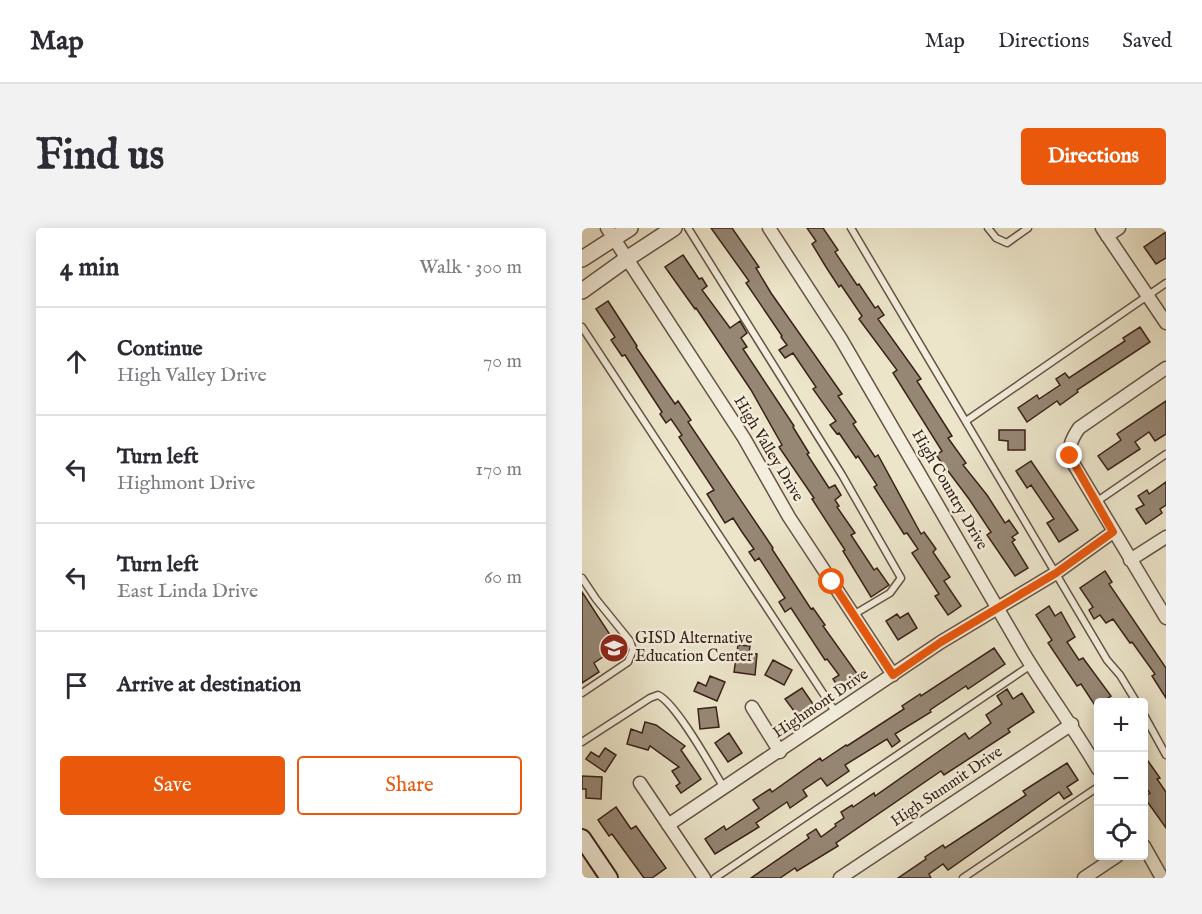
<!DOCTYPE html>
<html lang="en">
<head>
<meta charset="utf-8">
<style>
	:root { --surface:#fff; --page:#f2f2f3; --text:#2b2b33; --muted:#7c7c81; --line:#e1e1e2; --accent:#ea580c }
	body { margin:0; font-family:"IM FELL English",serif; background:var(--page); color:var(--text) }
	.controls { position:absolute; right:18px; bottom:18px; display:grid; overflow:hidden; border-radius:6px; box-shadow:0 3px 15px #0003 }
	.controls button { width:54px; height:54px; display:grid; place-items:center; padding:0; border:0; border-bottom:2px solid var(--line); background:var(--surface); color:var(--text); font:30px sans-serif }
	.stop { position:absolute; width:18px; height:18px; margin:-14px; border:4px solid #ea580c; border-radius:50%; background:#fff }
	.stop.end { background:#ea580c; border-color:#fff; box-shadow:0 2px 6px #0008 }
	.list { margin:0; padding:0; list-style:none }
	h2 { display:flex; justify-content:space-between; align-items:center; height:78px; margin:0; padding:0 24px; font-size:26px }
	h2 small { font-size:20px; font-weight:400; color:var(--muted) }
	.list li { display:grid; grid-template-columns:39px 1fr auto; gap:18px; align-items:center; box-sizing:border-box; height:108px; padding:0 24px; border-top:2px solid var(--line) }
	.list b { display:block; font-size:22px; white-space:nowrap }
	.list p { margin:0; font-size:20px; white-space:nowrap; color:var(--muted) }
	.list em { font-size:20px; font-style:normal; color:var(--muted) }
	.actions { display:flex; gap:12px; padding:18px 24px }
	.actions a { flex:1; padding:14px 0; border:2px solid var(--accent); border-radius:6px; text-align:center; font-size:21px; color:var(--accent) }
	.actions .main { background:var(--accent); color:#fff }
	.icon { flex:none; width:33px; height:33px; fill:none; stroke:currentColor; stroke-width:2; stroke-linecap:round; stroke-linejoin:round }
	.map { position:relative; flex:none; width:584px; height:650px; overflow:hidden; border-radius:6px }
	header { display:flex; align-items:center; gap:36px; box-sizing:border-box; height:84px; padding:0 30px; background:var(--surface); border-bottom:2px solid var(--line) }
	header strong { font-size:28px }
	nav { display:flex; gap:33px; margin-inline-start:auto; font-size:21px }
	.intro { display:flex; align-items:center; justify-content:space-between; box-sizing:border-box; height:144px; padding:0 36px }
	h1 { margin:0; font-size:42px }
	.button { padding:15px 27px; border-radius:6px; background:var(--accent); color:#fff; font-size:21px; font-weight:700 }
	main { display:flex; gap:36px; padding:0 36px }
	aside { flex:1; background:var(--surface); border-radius:6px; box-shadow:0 3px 15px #0003 }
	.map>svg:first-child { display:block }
	.building { fill:#968775; stroke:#382118; stroke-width:1.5 }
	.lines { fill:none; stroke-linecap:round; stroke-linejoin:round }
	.service-casing { stroke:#655244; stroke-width:9 }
	.minor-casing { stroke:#655244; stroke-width:15 }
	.tertiary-casing { stroke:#655244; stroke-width:18 }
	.secondary-casing { stroke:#382118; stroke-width:20 }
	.service { stroke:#f3eedd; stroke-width:6 }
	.minor { stroke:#f3eedd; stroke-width:12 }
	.tertiary { stroke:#f3eedd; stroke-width:15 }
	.secondary { stroke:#f3eedd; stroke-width:16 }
	.route { stroke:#ea580c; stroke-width:8 }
	.labels { text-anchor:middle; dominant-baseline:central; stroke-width:5; stroke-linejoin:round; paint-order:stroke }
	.street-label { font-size:16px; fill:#382118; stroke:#f3eedd }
	.poi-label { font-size:16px; fill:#382118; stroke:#f3eedd; text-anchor:start }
</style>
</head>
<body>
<header>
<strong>Map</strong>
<nav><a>Map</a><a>Directions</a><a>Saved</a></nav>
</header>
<div class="intro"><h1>Find us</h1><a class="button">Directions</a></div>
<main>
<aside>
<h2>4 min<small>Walk · 300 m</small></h2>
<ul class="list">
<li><svg class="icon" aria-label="ahead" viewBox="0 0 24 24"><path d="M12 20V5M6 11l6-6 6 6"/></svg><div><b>Continue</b><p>High Valley Drive</p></div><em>70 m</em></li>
<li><svg class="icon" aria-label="left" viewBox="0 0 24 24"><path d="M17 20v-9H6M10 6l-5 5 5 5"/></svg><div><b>Turn left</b><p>Highmont Drive</p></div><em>170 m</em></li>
<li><svg class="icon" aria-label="left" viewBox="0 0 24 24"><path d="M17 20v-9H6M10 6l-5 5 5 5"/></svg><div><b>Turn left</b><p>East Linda Drive</p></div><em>60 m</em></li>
<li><svg class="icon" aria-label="arrive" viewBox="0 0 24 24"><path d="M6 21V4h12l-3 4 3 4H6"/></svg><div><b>Arrive at destination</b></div></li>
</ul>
<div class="actions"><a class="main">Save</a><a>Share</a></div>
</aside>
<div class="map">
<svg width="584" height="650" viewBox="0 0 584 650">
	<rect width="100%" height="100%" fill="#ece5ca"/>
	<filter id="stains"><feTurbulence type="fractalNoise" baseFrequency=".00333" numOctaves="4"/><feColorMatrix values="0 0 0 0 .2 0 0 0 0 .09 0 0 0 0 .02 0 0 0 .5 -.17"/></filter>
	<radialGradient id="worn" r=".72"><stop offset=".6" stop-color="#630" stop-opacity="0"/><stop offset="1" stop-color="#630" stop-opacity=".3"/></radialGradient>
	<path class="building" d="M129 0H150L177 39 174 40 189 65 260 166 256 168 274 194 271 196 293 229 296 227 339 306 342 304 354 321 351 324 368 349 362 353 379 378 366 387 353 368 357 366 330 325 336 321 325 305 322 306 292 259 295 257 276 228 274 230 257 205 255 206 248 197 254 193 231 161 234 159 211 125 203 130 197 122 205 117 199 109 200 108 164 55 167 53Z
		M225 0H241L256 22 253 24 275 57 277 56 293 80 296 78 302 87 296 91 339 151 335 153 370 208 366 210 384 235 381 237 405 267 423 295 427 292 436 305 430 309 433 312 430 314 446 340 433 348 405 307 409 304 387 271 354 227 360 223 311 145 315 142 277 91 280 88 259 57 257 59 244 39 230 16 234 13Z
		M584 4V30L574 36 562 19Z
		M101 27 117 51 120 50 125 58 120 62 148 100 158 93 165 105 159 110 165 119 161 121 212 198 211 199 227 225 225 226 247 260 253 257 259 267 253 272 257 278 255 279 273 305 269 307 292 342 295 340 307 357 289 369 261 323 263 322 230 271 232 270 197 219 200 217 169 162 114 80 113 81 83 39Z
		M26 73 55 118 54 119 93 176 96 173 109 192 106 194 191 320 190 321 229 381 231 380 243 397 241 398 276 447 257 460 251 451 257 447 245 431 243 432 209 380 203 384 197 374 203 370 177 330 173 333 167 324 172 321 160 304 151 290 143 295 125 266 132 262 97 209 100 207 89 191 84 195 78 186 80 184 63 158 43 127 40 128 29 112 33 109 14 81Z
		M558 99 568 114 495 162 496 164 478 177 475 173 445 194 436 180 455 167 457 171 478 157 474 151 483 145 487 150 543 113 541 110Z
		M584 173V206L573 213 567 204 553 214 558 221 526 242 516 228 539 212 535 206Z
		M417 202H443V222H426V213L417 212Z
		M449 233 496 302 477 314 465 295 472 291 449 257 445 260 434 243Z
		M584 254V277L578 281 580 285 564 296 554 281 562 277 556 268 565 262 567 266Z
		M523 343 530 354 527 356 584 440V470L570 448 573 446 550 414 548 415 531 391 524 395 518 387 512 391 507 382 511 379 498 360Z
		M0 364 36 419 12 435 17 444 0 455Z
		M467 378 473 388 479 384 493 409 485 414 497 432 501 430 529 468 520 474H516L514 479 499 456 495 458 466 415 470 412 454 387Z
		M326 385 335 400 316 412 304 393 315 386 318 390Z
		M156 417 168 418 167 425 175 426 173 447 152 444Z
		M412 420 423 436 386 461 384 458 348 482 349 484 313 506 318 513 310 519 305 511 263 537 267 543 245 558 239 550 221 562 225 568 208 580 205 574 174 595 177 599 133 626 123 611 142 598 144 602 177 580 171 572 188 561 190 564 238 530 240 533 264 517 265 518 322 481 320 478 338 466 339 468Z
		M191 432 210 442 202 457 183 447Z
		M128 448 143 454 135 473 112 463 116 454 124 458Z
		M220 460 231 476 215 487 203 471Z
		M425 461 431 471 440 465 452 484 426 501 428 504 362 547 359 543 254 615 256 618 215 643 213 640 198 650H169L227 610 225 607 234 601 239 609 254 598 253 596 262 590 259 584 270 577 271 579 292 565 293 568 383 505 387 511 409 495 404 487 420 476 415 468Z
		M134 479 137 499 118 501 116 481Z
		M63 494 74 497 103 518 99 522 119 551 99 565 94 558 98 555 90 543 97 539 68 518 66 522 45 516 49 501 60 505Z
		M147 505 160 525 146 534 133 515Z
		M23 520 34 527 23 544 4 531 9 524 17 529Z
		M561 526 578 550 575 551 584 564V600L562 569 568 565 561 556Z
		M485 535 496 552 485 559 490 566 482 571 477 564 366 642 361 636 347 646 349 650H316L344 631 343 629 361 617 363 620 444 567 441 563Z
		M0 548 20 549 19 571 4 570V561H0Z
		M34 579 49 601 54 598 84 640 70 650H62L30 606 27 608 16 592Z"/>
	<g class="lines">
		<g class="service-casing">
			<path id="service" d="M106 0 260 247 319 350 308 365 271 387
				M269 0 525 432 538 447 555 475
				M406 0 414 10 425 15 446 0
				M0 99 254 485
				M384 193 584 55
				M514 274 584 226
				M0 350 14 371 48 413 51 422 46 434 0 465
				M562 487 584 527
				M0 514 68 470 76 467C94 475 130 540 142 560
				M133 650 449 437
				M381 650 516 559"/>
		</g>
		<g class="minor-casing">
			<path id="minor" d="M25 0 162 210 207 289 311 447
				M187 0 259 111 441 424C465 464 492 500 516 541
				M520 0 584 95
				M525 8 537 0
				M584 140 497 200C489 212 485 220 491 235L584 390
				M548 332 584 309
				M170 479 198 524
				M58 555 122 650
				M86 597 359 414 474 345 531 304
				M562 618 580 650
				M258 650 490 496
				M502 650 535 628"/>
		</g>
		<g class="tertiary-casing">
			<path id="tertiary" d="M0 31 48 0
				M0 63 46 30 92 0"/>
		</g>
		<g class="secondary-casing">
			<path id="secondary" d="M0 610 27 650"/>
		</g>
		<use href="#service" class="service"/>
		<use href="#minor" class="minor"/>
		<use href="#tertiary" class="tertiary"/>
		<use href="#secondary" class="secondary"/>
	</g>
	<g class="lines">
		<path class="route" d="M250 354 311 447 359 414 474 345 531 304 488 228"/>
	</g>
	<defs>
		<g id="school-disc" transform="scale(1.5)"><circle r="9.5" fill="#8f2418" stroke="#f3eedd"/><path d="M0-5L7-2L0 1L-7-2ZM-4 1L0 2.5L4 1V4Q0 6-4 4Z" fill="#fff"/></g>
	</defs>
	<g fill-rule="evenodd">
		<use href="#school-disc" x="32" y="420"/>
	</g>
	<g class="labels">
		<g class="street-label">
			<text transform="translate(186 221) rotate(59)">High Valley Drive</text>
			<text transform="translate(367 262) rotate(60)">High Country Drive</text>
			<text transform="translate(239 476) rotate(-34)">Highmont Drive</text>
			<text transform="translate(365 559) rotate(-34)">High Summit Drive</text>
		</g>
		<g class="poi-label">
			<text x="53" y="411">GISD Alternative<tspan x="53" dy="18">Education Center</tspan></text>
		</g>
	</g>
	<rect width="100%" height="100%" filter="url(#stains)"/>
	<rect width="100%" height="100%" fill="url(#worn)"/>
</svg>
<div class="controls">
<button>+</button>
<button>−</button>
<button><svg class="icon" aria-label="locate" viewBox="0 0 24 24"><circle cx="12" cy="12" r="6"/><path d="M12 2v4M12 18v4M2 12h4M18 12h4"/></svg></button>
</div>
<div class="stop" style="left:250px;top:354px"></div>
<div class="stop end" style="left:488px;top:228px"></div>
</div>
</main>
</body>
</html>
